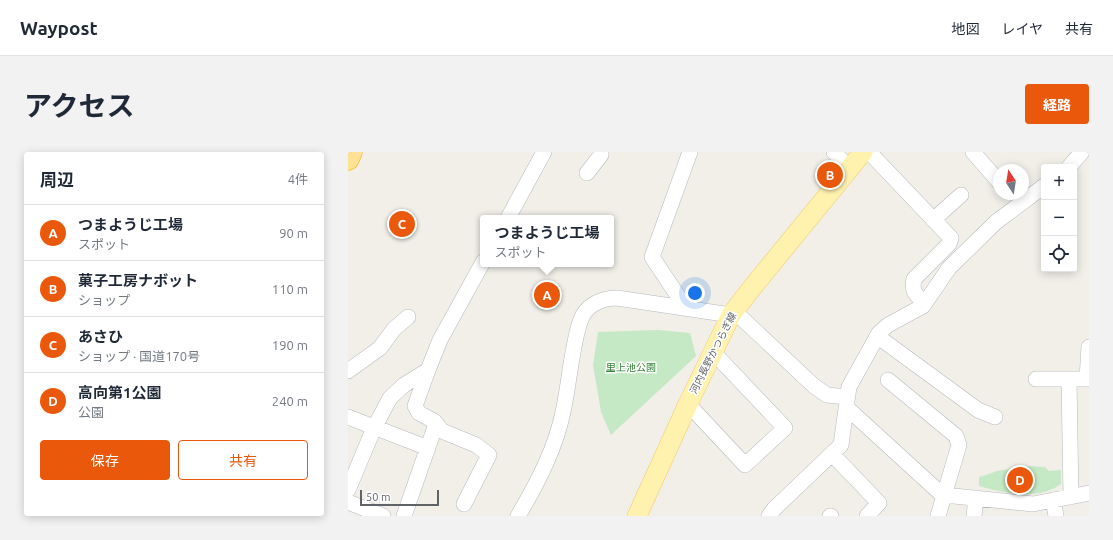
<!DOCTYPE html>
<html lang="ja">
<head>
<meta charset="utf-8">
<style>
	:root { --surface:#fff; --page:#f2f2f3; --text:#1f2937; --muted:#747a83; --line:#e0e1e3; --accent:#ea580c }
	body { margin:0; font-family:Ubuntu,"Noto Sans JP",sans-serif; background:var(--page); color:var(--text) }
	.controls { position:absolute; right:12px; top:12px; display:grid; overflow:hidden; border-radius:4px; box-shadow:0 2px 10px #0003 }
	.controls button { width:36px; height:36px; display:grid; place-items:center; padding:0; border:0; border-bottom:1px solid var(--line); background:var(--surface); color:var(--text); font:20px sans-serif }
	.compass { position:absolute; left:645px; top:12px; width:36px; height:36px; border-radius:50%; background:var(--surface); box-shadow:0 2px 10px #0003; rotate:348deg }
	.scale { position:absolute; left:12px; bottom:10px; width:79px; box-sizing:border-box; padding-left:4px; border:2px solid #5f6368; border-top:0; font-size:11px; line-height:14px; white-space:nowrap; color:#5f6368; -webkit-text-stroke:3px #fff; paint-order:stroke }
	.you { position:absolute; left:347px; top:141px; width:14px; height:14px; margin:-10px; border:3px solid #fff; border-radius:50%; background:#1a73e8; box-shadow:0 0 0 6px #1a73e833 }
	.badge { display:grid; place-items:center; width:26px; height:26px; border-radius:50%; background:var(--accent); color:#fff; font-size:13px; font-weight:700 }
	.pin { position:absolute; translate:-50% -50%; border:2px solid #fff; box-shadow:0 1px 4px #0006 }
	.popup { position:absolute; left:132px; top:63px; width:134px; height:52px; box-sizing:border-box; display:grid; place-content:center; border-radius:4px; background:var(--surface); filter:drop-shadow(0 1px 3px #0005); font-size:13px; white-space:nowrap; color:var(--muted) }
	.popup b { font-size:15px; color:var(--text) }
	.popup::after { content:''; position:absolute; left:50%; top:100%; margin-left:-8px; border:8px solid transparent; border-top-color:var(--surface) }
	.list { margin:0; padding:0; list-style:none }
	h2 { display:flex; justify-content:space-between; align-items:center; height:52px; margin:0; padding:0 16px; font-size:17px }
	h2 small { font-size:13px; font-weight:400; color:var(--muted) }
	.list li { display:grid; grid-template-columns:26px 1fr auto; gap:12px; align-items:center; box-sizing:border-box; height:56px; padding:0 16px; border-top:1px solid var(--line) }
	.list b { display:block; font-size:15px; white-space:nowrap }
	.list p { margin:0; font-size:13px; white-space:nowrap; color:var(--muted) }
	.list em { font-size:13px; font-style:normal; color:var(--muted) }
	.actions { display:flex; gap:8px; padding:12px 16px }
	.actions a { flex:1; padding:9px 0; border:1px solid var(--accent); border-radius:4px; text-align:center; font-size:14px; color:var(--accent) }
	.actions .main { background:var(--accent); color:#fff }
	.icon { flex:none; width:22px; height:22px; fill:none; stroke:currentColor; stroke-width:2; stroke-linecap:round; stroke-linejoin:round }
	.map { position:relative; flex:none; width:741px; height:364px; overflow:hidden; border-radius:4px }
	header { display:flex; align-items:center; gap:24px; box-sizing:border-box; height:56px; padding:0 20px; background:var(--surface); border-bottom:1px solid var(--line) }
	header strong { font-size:19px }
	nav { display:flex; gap:22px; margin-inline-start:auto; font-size:14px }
	.intro { display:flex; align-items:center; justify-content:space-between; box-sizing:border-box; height:96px; padding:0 24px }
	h1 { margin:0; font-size:28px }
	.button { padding:10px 18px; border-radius:4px; background:var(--accent); color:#fff; font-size:14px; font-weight:700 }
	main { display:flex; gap:24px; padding:0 24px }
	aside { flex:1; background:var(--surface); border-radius:4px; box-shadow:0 2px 10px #0003 }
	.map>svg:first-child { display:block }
	.green { fill:#c5e8c5 }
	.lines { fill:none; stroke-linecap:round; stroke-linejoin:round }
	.minor-casing { stroke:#b5b8bc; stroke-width:16 }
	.major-casing { stroke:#f2c960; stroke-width:20 }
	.highway-casing { stroke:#f9ab00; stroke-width:23 }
	.minor { stroke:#fff; stroke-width:15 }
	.major { stroke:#fff2af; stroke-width:19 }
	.highway { stroke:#fde293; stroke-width:22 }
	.labels { text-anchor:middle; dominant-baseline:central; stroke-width:3; stroke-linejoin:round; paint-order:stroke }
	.street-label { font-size:10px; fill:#5f6368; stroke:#fff }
	.park-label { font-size:10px; fill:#348238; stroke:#fff }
</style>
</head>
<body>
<header>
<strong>Waypost</strong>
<nav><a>地図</a><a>レイヤ</a><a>共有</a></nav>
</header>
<div class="intro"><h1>アクセス</h1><a class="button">経路</a></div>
<main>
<aside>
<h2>周辺<small>4件</small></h2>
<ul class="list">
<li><span class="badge">A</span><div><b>つまようじ工場</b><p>スポット</p></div><em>90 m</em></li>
<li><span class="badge">B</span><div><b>菓子工房ナボット</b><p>ショップ</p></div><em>110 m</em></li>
<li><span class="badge">C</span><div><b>あさひ</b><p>ショップ · 国道170号</p></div><em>190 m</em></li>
<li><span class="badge">D</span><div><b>高向第1公園</b><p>公園</p></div><em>240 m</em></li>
</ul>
<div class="actions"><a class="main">保存</a><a>共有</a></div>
</aside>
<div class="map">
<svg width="741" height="364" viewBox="0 0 741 364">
	<rect width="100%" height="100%" fill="#f1efe8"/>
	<path class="green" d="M310 178 342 181 348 204 263 283 253 260 245 213 250 180Z
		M682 314 697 315 701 319 713 318V332C690 349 656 341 631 334V325L638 323 649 319Z"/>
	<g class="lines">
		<g class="minor-casing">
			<path id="minor" d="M486 0 501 16
				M521 0 603 86 601 92 566 127C563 140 568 143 577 151
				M625 0 651 30
				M721 15 734 0
				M239 21 253 3V0
				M160 66 196 0
				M585 68 613 43
				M338 156 304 105 342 0
				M386 159 466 234 479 243 499 245
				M529 184 630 258 647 265
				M80 218 67 254 71 261 86 269 94 279 128 293 141 303 116 352
				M0 219 32 196 46 177 60 165
				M688 227H739L741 195
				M721 227 723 345
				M540 228 608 284 611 293 590 364
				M340 252 397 313 437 276 365 200
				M498 255 590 339 596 343 685 352 741 341
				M0 265 80 296
				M484 302 531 351 519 364
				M0 338 26 276 42 246 56 233 80 218 92 188 135 110
				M705 348 708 364
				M0 350 35 364
				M56 364 88 272
				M170 364C190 330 209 294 216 255 220 235 222 215 226 195 228 185 230 172 235 163 242 151 256 146 269 146L383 163
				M421 364 426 357 493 293 501 235 531 181 540 173 575 154 601 116 648 70 696 34
				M482 364H483
				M626 364 628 346"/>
		</g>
		<g class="major-casing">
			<path id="major" d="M289 364 340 252 383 163 403 137 515 0"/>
		</g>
		<g class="highway-casing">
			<path id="highway" d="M0 7 3 0"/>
		</g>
		<use href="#minor" class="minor"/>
		<use href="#major" class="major"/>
		<use href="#highway" class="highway"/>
	</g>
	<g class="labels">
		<g class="street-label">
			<text transform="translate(365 201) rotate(-63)">河内長野かつらぎ線</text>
		</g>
		<g class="park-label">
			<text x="283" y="215">里上池公園</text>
		</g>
	</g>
</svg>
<div class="controls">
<button>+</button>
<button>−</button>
<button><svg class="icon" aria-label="locate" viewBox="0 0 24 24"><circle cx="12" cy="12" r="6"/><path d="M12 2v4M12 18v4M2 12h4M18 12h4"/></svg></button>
</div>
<svg class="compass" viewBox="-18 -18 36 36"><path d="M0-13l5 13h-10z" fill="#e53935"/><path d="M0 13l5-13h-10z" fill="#747a83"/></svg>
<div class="scale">50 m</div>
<div class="you"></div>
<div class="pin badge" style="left:199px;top:143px">A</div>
<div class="popup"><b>つまようじ工場</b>スポット</div>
<div class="pin badge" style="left:482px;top:23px">B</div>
<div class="pin badge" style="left:54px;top:72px">C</div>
<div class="pin badge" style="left:672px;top:328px">D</div>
</div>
</main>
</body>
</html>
